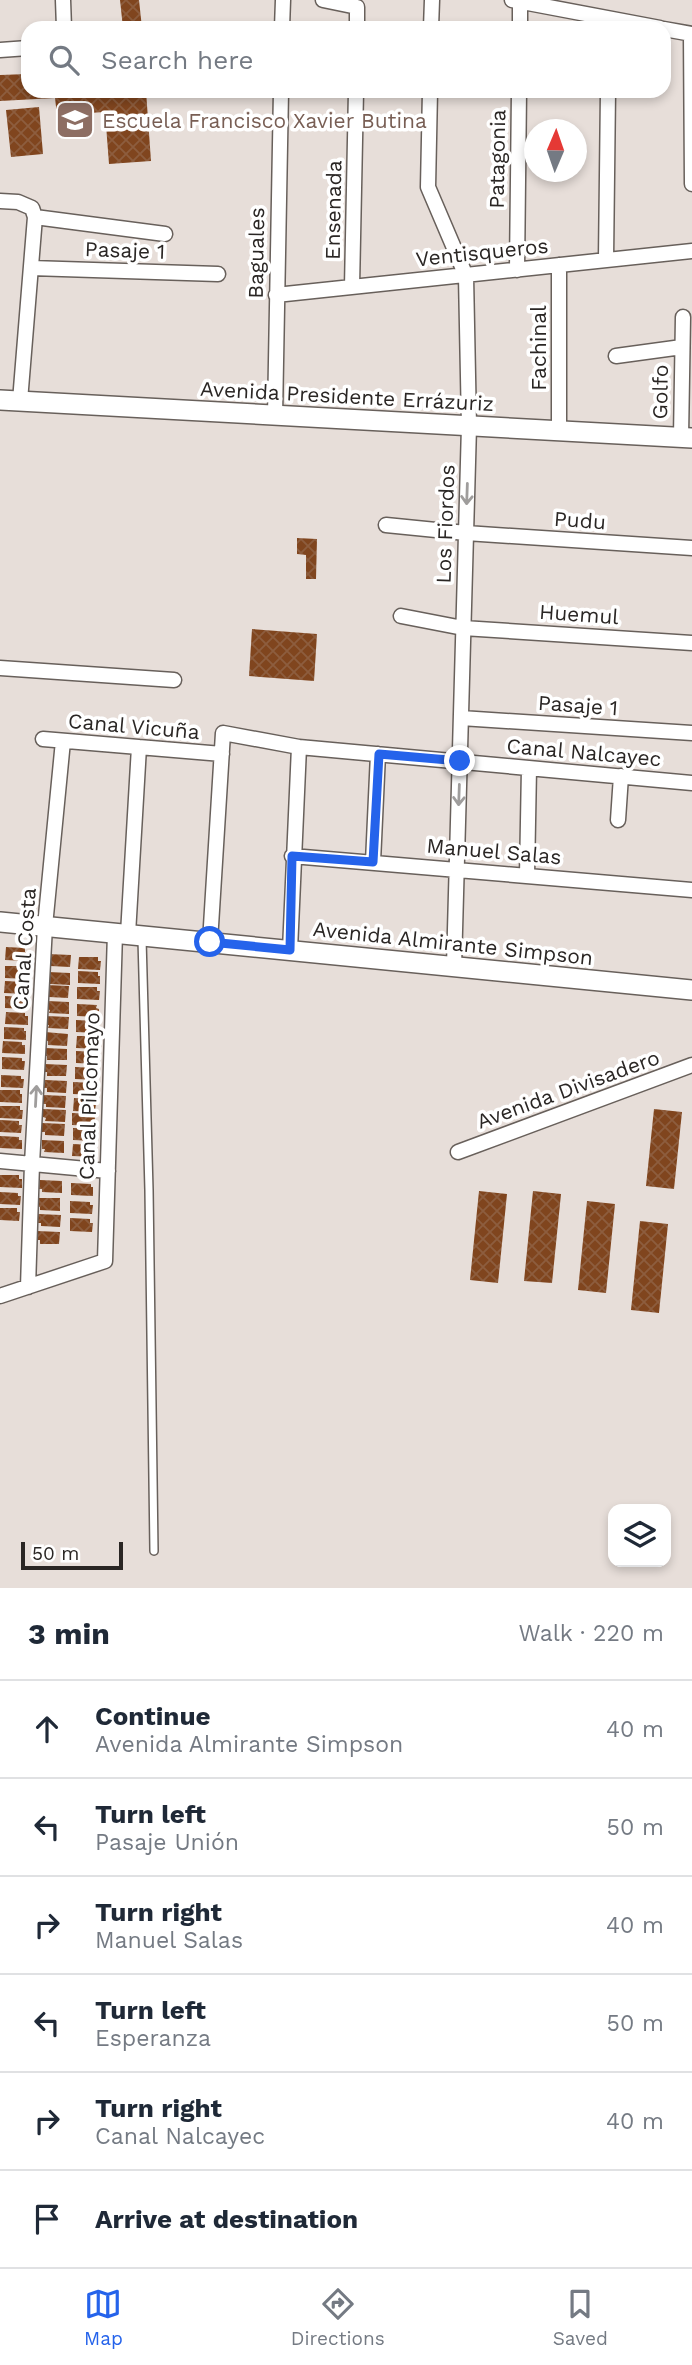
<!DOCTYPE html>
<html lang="en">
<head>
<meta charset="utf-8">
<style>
	:root { --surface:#fff; --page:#f6f6f7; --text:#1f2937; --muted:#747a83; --line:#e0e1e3; --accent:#2563eb }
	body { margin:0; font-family:"Work Sans",sans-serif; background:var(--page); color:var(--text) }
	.controls { position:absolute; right:21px; bottom:21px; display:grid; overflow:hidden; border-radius:14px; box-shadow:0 4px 10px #0003 }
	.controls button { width:63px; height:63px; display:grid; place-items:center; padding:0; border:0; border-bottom:2px solid var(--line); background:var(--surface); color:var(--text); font:35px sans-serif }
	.compass { position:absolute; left:524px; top:119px; width:63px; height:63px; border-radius:50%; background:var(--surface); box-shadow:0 4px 10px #0003; rotate:2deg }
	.scale { position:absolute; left:21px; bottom:18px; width:102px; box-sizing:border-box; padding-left:7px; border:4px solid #2a2624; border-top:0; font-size:19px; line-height:24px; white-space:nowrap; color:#2a2624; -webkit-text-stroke:5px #fff; paint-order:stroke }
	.stop { position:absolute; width:21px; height:21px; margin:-16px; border:5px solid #2563eb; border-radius:50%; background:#fff }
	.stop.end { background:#2563eb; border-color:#fff; box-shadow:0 2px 7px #0008 }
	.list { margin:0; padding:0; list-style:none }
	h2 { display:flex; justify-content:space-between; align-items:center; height:91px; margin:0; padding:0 28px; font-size:30px }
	h2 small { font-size:23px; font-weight:400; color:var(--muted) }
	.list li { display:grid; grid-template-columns:46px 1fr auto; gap:21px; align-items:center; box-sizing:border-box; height:98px; padding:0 28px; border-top:2px solid var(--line) }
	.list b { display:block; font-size:26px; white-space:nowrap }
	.list p { margin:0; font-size:23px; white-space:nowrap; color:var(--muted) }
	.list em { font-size:23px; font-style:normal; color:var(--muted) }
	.icon { flex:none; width:38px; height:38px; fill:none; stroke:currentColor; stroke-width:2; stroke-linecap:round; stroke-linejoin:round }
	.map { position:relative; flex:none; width:692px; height:1588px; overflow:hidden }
	.search { position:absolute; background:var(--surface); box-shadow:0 4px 10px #0003; left:21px; right:21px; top:21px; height:77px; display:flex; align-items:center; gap:18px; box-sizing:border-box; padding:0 24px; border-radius:21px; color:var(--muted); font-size:26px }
	.sheet { height:679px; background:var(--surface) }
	nav { display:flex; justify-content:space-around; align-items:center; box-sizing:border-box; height:98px; border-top:2px solid var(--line); background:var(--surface); font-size:19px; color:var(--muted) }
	nav a { display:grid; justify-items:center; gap:4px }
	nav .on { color:var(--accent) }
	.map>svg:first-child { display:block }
	.building { fill:url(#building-cross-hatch) }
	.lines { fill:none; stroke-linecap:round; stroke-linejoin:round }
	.lane-casing { stroke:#68605b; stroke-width:10 }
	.street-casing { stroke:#68605b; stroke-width:17 }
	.secondary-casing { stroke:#68605b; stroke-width:22 }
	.lane { stroke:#fff; stroke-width:7 }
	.street { stroke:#fff; stroke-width:14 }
	.secondary { stroke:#fff; stroke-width:19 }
	.oneway { stroke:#9f9d9c }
	.route { stroke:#2563eb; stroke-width:9 }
	.labels { text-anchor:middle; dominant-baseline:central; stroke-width:7; stroke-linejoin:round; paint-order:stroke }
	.education-label { font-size:21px; fill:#785e54; stroke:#fff; text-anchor:start }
	.street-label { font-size:21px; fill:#2a2624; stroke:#fff }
</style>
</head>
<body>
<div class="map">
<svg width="692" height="1588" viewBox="0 0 692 1588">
	<defs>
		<pattern id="building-cross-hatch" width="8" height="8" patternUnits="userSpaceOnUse" patternTransform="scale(1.75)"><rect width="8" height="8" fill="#80451e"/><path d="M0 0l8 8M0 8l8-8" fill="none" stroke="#8d5d3e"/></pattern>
	</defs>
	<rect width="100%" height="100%" fill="#e7ded9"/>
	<path class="building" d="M120 0H139L142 28H123Z
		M531 22 566 24 565 28H531Z
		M28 74V91H146L151 161 109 164 105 112 57 115 55 98 0 101V75Z
		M39 107 43 154 11 157 6 110Z
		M297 538 317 539 316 579H306V555L297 554Z
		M252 629 317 634 314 681 249 676Z
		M6 947 25 948V952H28L27 961 5 960Z
		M48 954 71 955 70 967 50 966 51 963H48Z
		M79 957H98V961H101L100 970 78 969Z
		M5 966H25L24 970H27V979L5 978Z
		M78 971 98 972V976H100V984L78 983Z
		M48 972 70 973V985L50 984V980H47Z
		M5 981 25 982 24 985H27V994L4 993Z
		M47 985 69 986 68 998 49 997V994H46Z
		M77 987H97V991H100L99 1000 77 999Z
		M5 996 25 997V1000H28L27 1009 5 1008Z
		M47 1001 69 1002V1014L49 1013 50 1010 47 1009Z
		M77 1004 97 1005 96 1008 99 1009V1017L77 1016Z
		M6 1012 25 1013V1016H28V1025L5 1024Z
		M46 1016 69 1017 68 1029 48 1028 49 1025H46Z
		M76 1020 96 1021 95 1024H98V1033L76 1032Z
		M4 1027 24 1028V1031H26V1040L4 1039Z
		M45 1032 68 1034 67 1046 48 1045V1041H45Z
		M77 1036H96V1040H99L98 1049 76 1048Z
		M3 1041 22 1042V1045H25V1054L2 1053Z
		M45 1048 67 1049V1060H47V1056H45Z
		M76 1051 96 1052V1055H98V1064L76 1063Z
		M2 1057 22 1058V1061H25L24 1070 2 1069Z
		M44 1064 67 1065 66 1076H47V1072H44Z
		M75 1067 95 1068 94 1071 97 1072V1080L75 1079Z
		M1 1075 21 1076V1079H24L23 1088 1 1087Z
		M45 1080 67 1081 66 1093 47 1092V1088H44Z
		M73 1082 93 1083V1086H96L95 1095 73 1094Z
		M0 1090H20V1094H22V1103L0 1102Z
		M43 1095 66 1096 65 1108 46 1107V1104H43Z
		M74 1098 93 1099V1103H96L95 1112 73 1111Z
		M0 1106H20V1110H23L22 1119 0 1118Z
		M43 1109 66 1110 65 1122 45 1121 46 1118 43 1117Z
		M654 1109 682 1112 674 1189 646 1186Z
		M72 1113 92 1114V1117H95L94 1126 72 1125Z
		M0 1120 19 1121V1125H22L21 1133 0 1132Z
		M42 1123 65 1124 64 1136 45 1135V1132H42Z
		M73 1128H93V1132H96L95 1141 73 1140Z
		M0 1136 19 1137V1140H22V1149L0 1148Z
		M42 1140 64 1141V1153L44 1152 45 1149H42Z
		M73 1144 93 1145 92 1148H95V1157L72 1156Z
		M0 1175H19V1179H22V1188L0 1187Z
		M40 1180 62 1181V1193L42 1192V1189H39Z
		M71 1183 91 1184V1187H93V1196L71 1195Z
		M479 1191 507 1194 498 1283 470 1280Z
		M533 1191 561 1194 552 1283 524 1281Z
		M0 1192 18 1193V1196H21L20 1205 0 1204Z
		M38 1198H60V1211L40 1210V1207L37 1206Z
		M70 1201 90 1202V1205H93L92 1214 70 1213Z
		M587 1201 615 1204 606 1293 578 1290Z
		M0 1208H17V1212H20L19 1221 0 1220Z
		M38 1214 61 1215 60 1227 41 1226V1223H38Z
		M70 1218 90 1219V1223H93L92 1232 70 1231Z
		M640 1221 668 1224 659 1313 631 1310Z
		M37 1231 60 1232 59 1244H40V1240H37Z"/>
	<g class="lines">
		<g class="lane-casing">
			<path id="lane" d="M142 939 149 1190 154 1551"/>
		</g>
		<g class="street-casing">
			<path id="street" d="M63 0 64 28
				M323 0 357 7V28
				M512 0 660 28
				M282 28 283 0
				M431 28 432 0
				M520 28V2
				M664 29 692 34
				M691 34 692 184
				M0 50 28 48
				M430 91 428 187 466 276 469 426 454 966
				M0 201 18 202 32 208 35 217 165 234
				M606 259 608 91
				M31 268 218 274
				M517 270 519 91
				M352 287 356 91
				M276 295 692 251
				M616 356 682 347
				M20 401 35 217
				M275 416 281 91
				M559 431V265
				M681 437 683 317
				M386 525 466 533 692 548
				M401 616 463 628 692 643
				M0 668 174 680
				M461 718 692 733
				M43 739 222 754
				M618 820 621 776
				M292 856 692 890
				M373 862 378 754
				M527 875 529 768
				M128 934 139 747
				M210 942 223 733 299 747 692 783
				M290 950 299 747
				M458 1152 692 1065
				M0 1161 108 1171
				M28 1287 32 1164 45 926 63 741
				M0 1296 105 1261 115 933"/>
		</g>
		<g class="secondary-casing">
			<path id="secondary" d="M0 400 692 438
				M0 922 692 990"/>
		</g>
		<use href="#lane" class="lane"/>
		<use href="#street" class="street"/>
		<use href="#secondary" class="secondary"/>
	</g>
	<defs><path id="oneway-shaft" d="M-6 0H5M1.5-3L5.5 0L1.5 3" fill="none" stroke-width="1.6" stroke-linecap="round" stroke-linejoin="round" transform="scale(1.75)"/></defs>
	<g class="oneway">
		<use href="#oneway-shaft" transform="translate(467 494) rotate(92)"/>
		<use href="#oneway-shaft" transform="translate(459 795) rotate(92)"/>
		<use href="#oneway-shaft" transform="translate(36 1096) rotate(-87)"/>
	</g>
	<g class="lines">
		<path class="route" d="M210 942 290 950 292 856 373 862 379 754 460 761"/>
	</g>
	<defs>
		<g id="school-square" transform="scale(2.0125)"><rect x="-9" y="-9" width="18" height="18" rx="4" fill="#8d6e63" stroke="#fff"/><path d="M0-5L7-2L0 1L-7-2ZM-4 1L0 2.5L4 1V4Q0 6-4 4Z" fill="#fff"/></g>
	</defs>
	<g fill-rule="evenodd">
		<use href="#school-square" x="75" y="120"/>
	</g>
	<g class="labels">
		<g class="education-label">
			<text x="102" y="120">Escuela Francisco Xavier Butina</text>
		</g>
		<g class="street-label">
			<text transform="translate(497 159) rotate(-89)">Patagonia</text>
			<text transform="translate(333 210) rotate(-89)">Ensenada</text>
			<text transform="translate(125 250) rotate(2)">Pasaje 1</text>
			<text transform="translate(482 252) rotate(-6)">Ventisqueros</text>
			<text transform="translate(256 253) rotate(-89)">Baguales</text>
			<text transform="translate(538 348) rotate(-90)">Fachinal</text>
			<text transform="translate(660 392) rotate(-89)">Golfo</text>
			<text transform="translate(347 396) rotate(3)">Avenida Presidente Errázuriz</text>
			<text transform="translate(580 520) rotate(4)">Pudu</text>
			<text transform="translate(445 524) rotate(-88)">Los Fiordos</text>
			<text transform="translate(579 614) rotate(4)">Huemul</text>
			<text transform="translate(578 705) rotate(4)">Pasaje 1</text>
			<text transform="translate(134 726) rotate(5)">Canal Vicuña</text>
			<text transform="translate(584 752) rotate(5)">Canal Nalcayec</text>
			<text transform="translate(494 851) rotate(5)">Manuel Salas</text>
			<text transform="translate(453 943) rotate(6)">Avenida Almirante Simpson</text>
			<text transform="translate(24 949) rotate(-86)">Canal Costa</text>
			<text transform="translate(568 1089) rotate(-20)">Avenida Divisadero</text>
			<text transform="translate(89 1096) rotate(-88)">Canal Pilcomayo</text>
		</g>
	</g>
</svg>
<div class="controls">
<button><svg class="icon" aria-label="layers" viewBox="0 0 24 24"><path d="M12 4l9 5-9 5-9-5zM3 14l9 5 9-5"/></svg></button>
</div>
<svg class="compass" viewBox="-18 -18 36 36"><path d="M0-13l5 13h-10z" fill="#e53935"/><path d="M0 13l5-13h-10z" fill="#747a83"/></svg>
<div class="scale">50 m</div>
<div class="stop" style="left:210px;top:942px"></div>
<div class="stop end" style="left:460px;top:761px"></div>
<div class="search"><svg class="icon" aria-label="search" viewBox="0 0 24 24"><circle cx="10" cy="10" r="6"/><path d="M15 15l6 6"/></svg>Search here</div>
</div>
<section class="sheet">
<h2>3 min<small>Walk · 220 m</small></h2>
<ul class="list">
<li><svg class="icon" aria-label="ahead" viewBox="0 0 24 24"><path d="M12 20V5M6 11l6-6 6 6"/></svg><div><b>Continue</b><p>Avenida Almirante Simpson</p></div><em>40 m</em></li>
<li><svg class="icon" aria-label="left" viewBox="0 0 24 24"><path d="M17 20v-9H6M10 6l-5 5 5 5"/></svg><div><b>Turn left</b><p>Pasaje Unión</p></div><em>50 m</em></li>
<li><svg class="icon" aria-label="right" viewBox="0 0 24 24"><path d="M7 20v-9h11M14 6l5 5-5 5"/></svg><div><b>Turn right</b><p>Manuel Salas</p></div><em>40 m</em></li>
<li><svg class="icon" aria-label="left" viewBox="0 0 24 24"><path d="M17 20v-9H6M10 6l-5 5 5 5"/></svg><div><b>Turn left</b><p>Esperanza</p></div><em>50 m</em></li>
<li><svg class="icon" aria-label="right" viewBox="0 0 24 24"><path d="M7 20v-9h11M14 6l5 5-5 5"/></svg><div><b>Turn right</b><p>Canal Nalcayec</p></div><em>40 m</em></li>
<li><svg class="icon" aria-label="arrive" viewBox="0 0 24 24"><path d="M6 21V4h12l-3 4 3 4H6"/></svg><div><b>Arrive at destination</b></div></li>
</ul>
</section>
<nav>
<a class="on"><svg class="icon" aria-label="map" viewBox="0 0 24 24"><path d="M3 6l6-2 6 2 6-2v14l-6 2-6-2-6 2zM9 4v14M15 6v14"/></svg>Map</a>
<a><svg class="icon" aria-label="directions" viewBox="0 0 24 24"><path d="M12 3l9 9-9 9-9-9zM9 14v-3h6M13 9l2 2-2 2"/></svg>Directions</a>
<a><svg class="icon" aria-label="saved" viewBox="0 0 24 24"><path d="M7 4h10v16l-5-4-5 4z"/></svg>Saved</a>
</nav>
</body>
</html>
